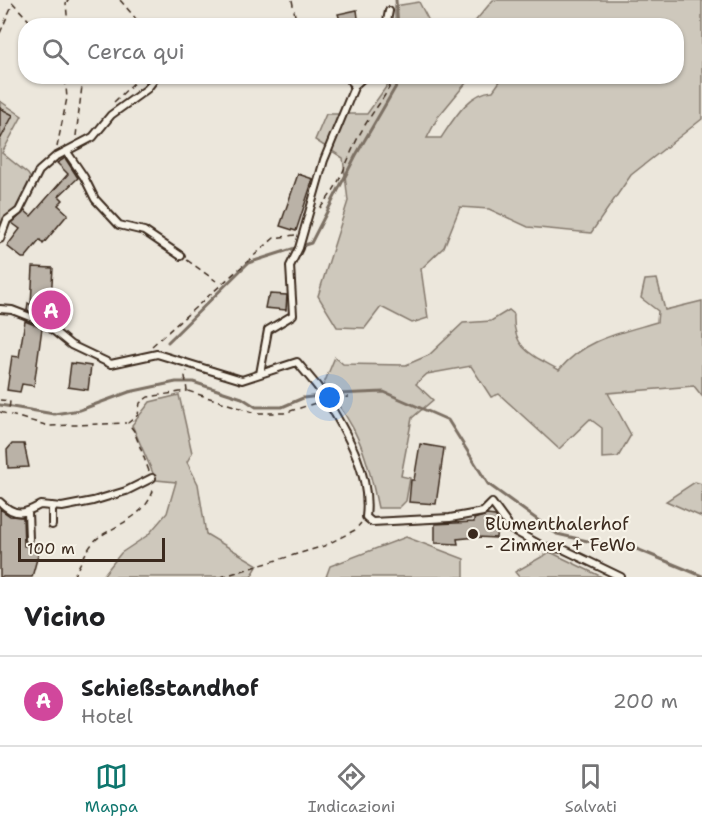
<!DOCTYPE html>
<html lang="it">
<head>
<meta charset="utf-8">
<style>
	:root { --surface:#fff; --page:#f2f2f2; --text:#202124; --muted:#757577; --line:#e0e0e0; --accent:#0f766e }
	body { margin:0; font-family:"Shantell Sans",sans-serif; background:var(--page); color:var(--text) }
	.scale { position:absolute; left:18px; bottom:15px; width:147px; box-sizing:border-box; padding-left:6px; border:3px solid #3b2a1e; border-top:0; font-size:16px; line-height:21px; white-space:nowrap; color:#3b2a1e; -webkit-text-stroke:4px #f7f3e8; paint-order:stroke }
	.you { position:absolute; left:330px; top:398px; width:21px; height:21px; margin:-15px; border:4px solid #fff; border-radius:50%; background:#1a73e8; box-shadow:0 0 0 9px #1a73e833 }
	.badge { display:grid; place-items:center; width:39px; height:39px; border-radius:50%; background:var(--accent); color:#fff; font-size:20px; font-weight:700 }
	.pin { position:absolute; translate:-50% -50%; border:3px solid #fff; box-shadow:0 2px 6px #0006 }
	.list { margin:0; padding:0; list-style:none }
	h2 { display:flex; justify-content:space-between; align-items:center; height:78px; margin:0; padding:0 24px; font-size:26px }
	h2 small { font-size:20px; font-weight:400; color:var(--muted) }
	.list li { display:grid; grid-template-columns:39px 1fr auto; gap:18px; align-items:center; box-sizing:border-box; height:90px; padding:0 24px; border-top:2px solid var(--line) }
	.list b { display:block; font-size:22px; white-space:nowrap }
	.list p { margin:0; font-size:20px; white-space:nowrap; color:var(--muted) }
	.list em { font-size:20px; font-style:normal; color:var(--muted) }
	.icon { flex:none; width:33px; height:33px; fill:none; stroke:currentColor; stroke-width:2; stroke-linecap:round; stroke-linejoin:round }
	.map { position:relative; flex:none; width:702px; height:577px; overflow:hidden }
	.search { position:absolute; background:var(--surface); box-shadow:0 2px 4px #0004; left:18px; right:18px; top:18px; height:66px; display:flex; align-items:center; gap:15px; box-sizing:border-box; padding:0 21px; border-radius:24px; color:var(--muted); font-size:22px }
	.sheet { height:168px; background:var(--surface) }
	nav { display:flex; justify-content:space-around; align-items:center; box-sizing:border-box; height:84px; border-top:2px solid var(--line); background:var(--surface); font-size:16px; color:var(--muted) }
	nav a { display:grid; justify-items:center; gap:3px }
	nav .on { color:var(--accent) }
	.map>svg:first-child { display:block }
	.green { fill:#cec8bc; stroke:#84796d; stroke-width:1.5 }
	.lines { fill:none; stroke-linecap:round; stroke-linejoin:round }
	.stream { stroke:#7c7064; stroke-width:3 }
	.building { fill:#bab2a7; stroke:#3b2a1e; stroke-width:1.5 }
	.service-casing { stroke:#3b2a1e; stroke-width:10 }
	.path { stroke:#3b2a1e; stroke-width:1.5; stroke-dasharray:6 4.5; stroke-linecap:butt }
	.service { stroke:#f7f3e8; stroke-width:6 }
	.service-bridge-casing { stroke:#3b2a1e; stroke-width:10; stroke-linecap:butt }
	.service-bridge { stroke:#f7f3e8; stroke-width:6 }
	.poi-dot { fill:#3b2a1e; stroke:#f7f3e8; stroke-width:2 }
	.labels { text-anchor:middle; dominant-baseline:central; stroke-width:4.5; stroke-linejoin:round; paint-order:stroke }
	.poi-label { font-size:18px; fill:#3b2a1e; stroke:#f7f3e8; text-anchor:start }
</style>
</head>
<body>
<div class="map">
<svg width="702" height="577" viewBox="0 0 702 577">
	<rect width="100%" height="100%" fill="#ece7dc"/>
	<filter id="ink" filterUnits="userSpaceOnUse"><feTurbulence type="fractalNoise" baseFrequency=".0167" numOctaves="2"/><feDisplacementMap in="SourceGraphic" scale="12" xChannelSelector="R" yChannelSelector="G"/><feConvolveMatrix kernelMatrix="1 2 1 2 8 2 1 2 1" color-interpolation-filters="sRGB"/></filter>
	<g filter="url(#ink)">
		<path class="green" d="M493 0H702V119L631 175 591 233 528 227 489 209 460 207 444 247 421 269 428 318 412 323 381 307 365 328 337 327 318 296 348 201 343 158 315 140 326 114H367L393 77H471L438 117 427 138H441C453 120 469 92 493 91L503 77 676 76V26L472 25Z
			M419 2 431 25H395V6Z
			M0 101 22 116 2 153 28 174 33 182 25 201 7 220 2 231 0 230Z
			M657 279 665 310 702 301V396L694 386 608 393 631 435 618 457 602 458V428L590 419 559 449 499 394 491 397 471 366 427 374 416 384 433 400 412 418 401 476 410 478 406 501 399 508H378C368 459 358 424 323 386L335 357 343 364 406 365 429 355 463 323 491 321 509 310 514 314C512 349 532 355 559 370 585 339 620 333 657 322L658 311 641 298 645 280Z
			M179 395 192 453 187 462 198 484 206 534 258 565 251 577H102L121 553 148 535 167 513 176 482 156 480 132 425 150 402Z
			M695 482 702 484V517L666 501Z
			M406 537 464 559V577H326L330 566Z
			M550 552 602 577H519L515 572Z"/>
		<g class="lines">
			<path class="stream" d="M396 0 398 26
				M168 342 248 263 311 243 356 155 402 76
				M0 405 54 414 80 410 129 392 176 382H193L242 398 256 407H282L303 398 337 394 384 392 448 420 488 484 557 534 592 542 627 545 702 576"/>
		</g>
		<path class="building" d="M357 10 359 26H342L338 14Z
			M0 108 13 115 0 140Z
			M65 158 78 178 59 196 63 200 58 205 68 214 43 244 40 240 25 258H22L7 246 20 229 12 223 25 211 31 216 68 174 57 163Z
			M298 174 313 179 296 231 280 226Z
			M33 267 53 268 51 299 57 301 56 306 61 307 56 321 27 310 28 303 31 305Z
			M270 294 287 295 286 310 265 308 267 298H269Z
			M25 321 42 328 34 386 22 384 20 392 7 390 12 356 19 357Z
			M71 363 91 366 88 390 68 387Z
			M12 444H24L29 467 8 468 7 450Z
			M420 444 444 448 436 504 409 502 411 480H414Z
			M0 509 10 516 23 517 24 546 37 545 40 548 32 577H0Z
			M487 515 495 516 498 519 496 538 477 537 457 539 458 544 435 543V524L474 522V519Z"/>
		<g class="lines">
			<g class="service-casing">
				<path id="service" d="M386 26 389 11
					M346 76 355 85 365 76
					M67 152 84 177 95 199 119 225 144 231 181 256
					M0 239 7 220 19 211 39 171 55 157 93 137 111 115 147 89 157 76
					M0 309 12 310 43 322 71 345 111 364 157 354 242 380 297 362 317 386
					M260 374 268 330 293 315 290 266 299 248 324 160 355 85
					M328 402C349 437 371 476 366 517L372 522 450 518 483 512 492 503 511 529 544 547 563 549 621 577
					M0 502C15 517 24 514 40 505L62 507 93 501 126 491 152 478
					M28 512 29 539
					M52 525V506"/>
			</g>
			<path class="path" d="M120 0 142 26
				M292 0 297 26
				M68 26 66 3 69 0
				M0 33 13 3 34 26
				M114 102 141 76
				M76 136 82 86 80 76
				M57 147 67 98 65 76
				M320 208C345 180 346 156 365 125 375 108 387 96 394 76
				M187 260 216 281
				M152 346 274 238 295 235
				M188 391 256 413H284L319 402
				M335 398 349 397
				M0 400 10 401 9 411
				M0 412 49 426 126 423
				M149 471 134 431 128 423 138 415 140 403 148 397 187 391 185 376 187 371
				M73 577C80 565 88 545 99 537 120 523 148 515 154 487
				M221 577 324 546 355 530 361 523"/>
			<use href="#service" class="service"/>
			<g class="service-bridge-casing">
				<path id="service-bridge" d="M317 386 328 402"/>
			</g>
			<use href="#service-bridge" class="service-bridge"/>
		</g>
	</g>
	<circle class="poi-dot" cx="473" cy="534" r="6"/>
	<g class="labels">
		<g class="poi-label">
			<text x="485" y="524">Blumenthalerhof<tspan x="485" dy="21">- Zimmer + FeWo</tspan></text>
		</g>
	</g>
</svg>
<div class="scale">100 m</div>
<div class="you"></div>
<div class="pin badge" style="left:51px;top:310px;background:#d1479c">A</div>
<div class="search"><svg class="icon" aria-label="search" viewBox="0 0 24 24"><circle cx="10" cy="10" r="6"/><path d="M15 15l6 6"/></svg>Cerca qui</div>
</div>
<section class="sheet">
<h2>Vicino<small></small></h2>
<ul class="list">
<li><span class="badge" style="background:#d1479c">A</span><div><b>Schießstandhof</b><p>Hotel</p></div><em>200 m</em></li>
</ul>
</section>
<nav>
<a class="on"><svg class="icon" aria-label="map" viewBox="0 0 24 24"><path d="M3 6l6-2 6 2 6-2v14l-6 2-6-2-6 2zM9 4v14M15 6v14"/></svg>Mappa</a>
<a><svg class="icon" aria-label="directions" viewBox="0 0 24 24"><path d="M12 3l9 9-9 9-9-9zM9 14v-3h6M13 9l2 2-2 2"/></svg>Indicazioni</a>
<a><svg class="icon" aria-label="saved" viewBox="0 0 24 24"><path d="M7 4h10v16l-5-4-5 4z"/></svg>Salvati</a>
</nav>
</body>
</html>
